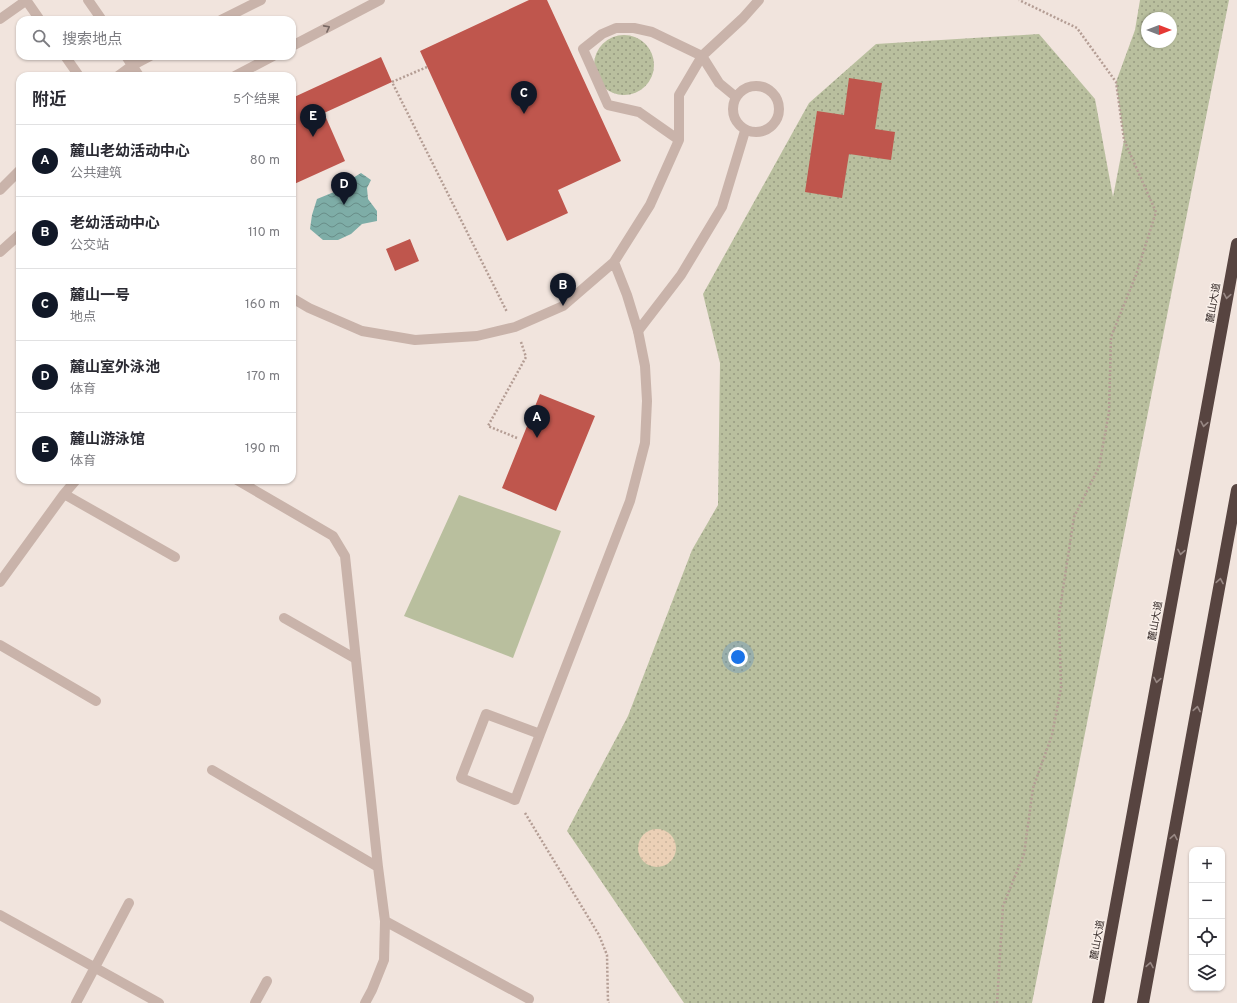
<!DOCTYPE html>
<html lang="zh">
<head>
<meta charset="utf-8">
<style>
	:root { --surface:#fff; --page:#f7f7f7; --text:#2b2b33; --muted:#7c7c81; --line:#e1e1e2; --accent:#111827 }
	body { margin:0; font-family:Overpass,"Noto Sans SC",sans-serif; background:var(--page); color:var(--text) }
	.controls { position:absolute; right:12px; bottom:12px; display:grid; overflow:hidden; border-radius:8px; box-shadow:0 1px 3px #0004 }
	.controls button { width:36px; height:36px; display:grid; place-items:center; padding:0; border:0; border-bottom:1px solid var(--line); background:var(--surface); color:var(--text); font:20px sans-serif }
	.compass { position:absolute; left:1141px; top:12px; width:36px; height:36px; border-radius:50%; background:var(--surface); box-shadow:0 1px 3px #0004; rotate:90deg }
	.you { position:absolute; left:738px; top:657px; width:14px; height:14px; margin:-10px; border:3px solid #fff; border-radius:50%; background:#1a73e8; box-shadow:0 0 0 6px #1a73e833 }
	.badge { display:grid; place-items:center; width:26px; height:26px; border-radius:50%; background:var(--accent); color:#fff; font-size:13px; font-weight:700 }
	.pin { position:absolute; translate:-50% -33px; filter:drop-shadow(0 1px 2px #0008) }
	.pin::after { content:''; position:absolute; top:21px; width:14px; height:12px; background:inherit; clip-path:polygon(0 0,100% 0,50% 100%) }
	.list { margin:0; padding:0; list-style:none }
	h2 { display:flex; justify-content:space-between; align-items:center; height:52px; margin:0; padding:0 16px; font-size:17px }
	h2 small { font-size:13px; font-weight:400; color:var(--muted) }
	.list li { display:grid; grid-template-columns:26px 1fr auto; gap:12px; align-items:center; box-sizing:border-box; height:72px; padding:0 16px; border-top:1px solid var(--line) }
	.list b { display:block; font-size:15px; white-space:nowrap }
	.list p { margin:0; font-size:13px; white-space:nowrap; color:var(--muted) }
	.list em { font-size:13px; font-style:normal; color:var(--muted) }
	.icon { flex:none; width:22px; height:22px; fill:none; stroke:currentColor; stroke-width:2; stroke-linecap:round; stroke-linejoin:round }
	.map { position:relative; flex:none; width:1237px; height:1003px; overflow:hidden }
	.search { position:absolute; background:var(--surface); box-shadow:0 1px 3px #0004; left:16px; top:16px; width:280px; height:44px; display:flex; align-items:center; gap:10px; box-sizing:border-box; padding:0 14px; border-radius:12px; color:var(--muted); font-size:15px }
	.panel { position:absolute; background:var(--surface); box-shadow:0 1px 3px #0004; left:16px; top:72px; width:280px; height:412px; border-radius:12px }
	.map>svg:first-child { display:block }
	.grass { fill:url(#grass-dots); fill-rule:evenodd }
	.sand { fill:url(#sand-dots) }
	.garden { fill:#b9bf9e }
	.water { fill:url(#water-waves) }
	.building { fill:#bf564d }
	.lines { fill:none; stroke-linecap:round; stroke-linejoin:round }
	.path { stroke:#b49d94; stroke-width:2.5; stroke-dasharray:2 2; stroke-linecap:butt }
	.lane { stroke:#c9b3aa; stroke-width:10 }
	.street { stroke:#c9b3aa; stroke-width:10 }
	.highway { stroke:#574440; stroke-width:12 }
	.oneway { stroke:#786863 }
	.oneway2 { stroke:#988884 }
	.labels { text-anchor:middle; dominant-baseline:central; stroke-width:3; stroke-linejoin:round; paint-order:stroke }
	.street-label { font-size:10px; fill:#362b29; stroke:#f9efe9 }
</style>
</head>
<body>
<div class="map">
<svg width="1237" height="1003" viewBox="0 0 1237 1003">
	<defs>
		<pattern id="grass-dots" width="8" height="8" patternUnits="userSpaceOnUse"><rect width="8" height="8" fill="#b9bf9e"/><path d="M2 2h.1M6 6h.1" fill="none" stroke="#979b81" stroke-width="1.8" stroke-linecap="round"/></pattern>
		<pattern id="sand-dots" width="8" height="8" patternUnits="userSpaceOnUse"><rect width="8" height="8" fill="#ebd0b6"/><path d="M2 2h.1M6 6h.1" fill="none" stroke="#cab39c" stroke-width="1.8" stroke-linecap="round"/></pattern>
		<pattern id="water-waves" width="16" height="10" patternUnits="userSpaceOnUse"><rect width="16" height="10" fill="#7eada7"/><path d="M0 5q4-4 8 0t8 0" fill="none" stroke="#688d88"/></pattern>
	</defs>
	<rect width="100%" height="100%" fill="#f1e4dd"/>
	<path class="grass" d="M1140 0H1229L1032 1003H684L567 831 628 716 692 550 718 505 720 363 703 294 809 103 876 44 1039 34 1095 99 1113 197 1124 140 1116 82 1135 30ZM1147 18H1171V42H1147Z
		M594 65a30 30 0 1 1 60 0a30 30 0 1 1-60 0Z"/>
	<path class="sand" d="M638 848a19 19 0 1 1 38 0a19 19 0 1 1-38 0Z"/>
	<path class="garden" d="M459 495 561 531 513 658 404 616Z"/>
	<path class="water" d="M361 173 371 180 367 188 368 199 377 211V221L362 224 351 234 338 240H323L310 229 312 215 317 199 339 190 348 181Z"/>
	<path class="building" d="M529 0H547L621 161 558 190 568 213 507 241 420 51Z
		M381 57 392 82 324 113 345 161 292 185V98Z
		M849 78 882 83 875 129 895 132 891 160 849 154 842 198 805 192 817 111 844 115Z
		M410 239 419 261 395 271 386 249Z
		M540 394 595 416 556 511 502 488Z"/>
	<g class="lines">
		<path class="path" d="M427 67 392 82 507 312
			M517 438 488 426 526 357 521 342
			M525 813 599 935 607 955 608 1002 609 1003
			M997 1003 1003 906 1024 854 1033 788 1052 735 1061 688 1059 615 1074 517 1099 467 1109 412 1111 337 1136 275 1156 212 1124 140 1116 82 1077 28 1019 0"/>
		<path class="lane" d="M0 19 27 0
			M237 480 333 536 345 556 378 867 385 921 384 960 372 990 365 1003
			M64 494 175 557
			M0 582 64 494 76 480
			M284 618 356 659
			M0 645 96 701
			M540 734 486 714 461 778 515 800 540 734 630 501 645 443 647 401 645 366 638 331
			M212 770 378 867
			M0 915 159 1003
			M385 921 529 999
			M76 1003 129 903
			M255 1003 267 981"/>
		<path class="street" d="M26 0 40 20
			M88 0 102 20
			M221 20 261 0
			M292 46 380 0
			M65 56 79 76
			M126 56 139 76
			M118 76 133 65 150 56
			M235 76 273 56
			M733 109a23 23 0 1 1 46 0a23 23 0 1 1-46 0Z
			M679 140 639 112 608 105 583 49 602 34 616 28H634L652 32 702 56 719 83 736 97
			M0 190 20 170
			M0 252 20 234
			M614 262 627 295 638 331
			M292 298 309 308 362 331 415 340 477 336 515 327 563 306 614 262 650 205 679 140V95L702 56 743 18 759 0
			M638 331 681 275 722 207 745 131"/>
		<path class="highway" d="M1098 1003 1237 244
			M1143 1003 1237 490"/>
	</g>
	<defs><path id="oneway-chevron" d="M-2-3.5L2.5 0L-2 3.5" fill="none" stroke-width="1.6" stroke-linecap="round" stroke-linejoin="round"/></defs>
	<use class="oneway" href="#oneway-chevron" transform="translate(327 28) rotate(-28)"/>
	<g class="oneway2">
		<use href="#oneway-chevron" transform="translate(1227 296) rotate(100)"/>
		<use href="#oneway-chevron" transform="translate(1204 424) rotate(100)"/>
		<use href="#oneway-chevron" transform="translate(1181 552) rotate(100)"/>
		<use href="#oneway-chevron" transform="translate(1220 581) rotate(-80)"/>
		<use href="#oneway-chevron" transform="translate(1157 680) rotate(100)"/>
		<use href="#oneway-chevron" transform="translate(1197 709) rotate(-80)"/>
		<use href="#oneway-chevron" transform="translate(1174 837) rotate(-80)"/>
		<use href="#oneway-chevron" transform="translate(1150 965) rotate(-80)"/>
	</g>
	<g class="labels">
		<g class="street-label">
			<text transform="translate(1214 303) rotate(-80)">麓山大道</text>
			<text transform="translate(1156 621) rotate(-80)">麓山大道</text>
			<text transform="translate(1098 940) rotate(-80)">麓山大道</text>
		</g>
	</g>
</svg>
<div class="controls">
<button>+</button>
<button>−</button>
<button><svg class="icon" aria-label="locate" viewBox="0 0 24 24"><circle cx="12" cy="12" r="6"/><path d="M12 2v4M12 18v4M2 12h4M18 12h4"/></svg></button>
<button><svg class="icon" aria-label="layers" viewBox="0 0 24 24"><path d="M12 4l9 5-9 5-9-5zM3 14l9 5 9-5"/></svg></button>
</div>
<svg class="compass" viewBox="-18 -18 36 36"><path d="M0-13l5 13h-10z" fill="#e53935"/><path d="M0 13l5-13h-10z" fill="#7c7c81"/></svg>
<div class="you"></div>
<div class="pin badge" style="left:537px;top:438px">A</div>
<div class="pin badge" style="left:563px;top:306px">B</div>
<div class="pin badge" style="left:524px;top:114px">C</div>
<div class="pin badge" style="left:344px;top:205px">D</div>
<div class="pin badge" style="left:313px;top:137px">E</div>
<div class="search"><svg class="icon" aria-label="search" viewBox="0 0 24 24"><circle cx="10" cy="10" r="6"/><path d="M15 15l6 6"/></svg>搜索地点</div>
<section class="panel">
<h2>附近<small>5个结果</small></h2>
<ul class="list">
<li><span class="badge">A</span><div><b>麓山老幼活动中心</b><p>公共建筑</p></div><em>80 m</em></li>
<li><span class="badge">B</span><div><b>老幼活动中心</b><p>公交站</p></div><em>110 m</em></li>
<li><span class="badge">C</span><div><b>麓山一号</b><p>地点</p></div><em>160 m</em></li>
<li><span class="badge">D</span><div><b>麓山室外泳池</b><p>体育</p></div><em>170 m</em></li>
<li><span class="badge">E</span><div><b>麓山游泳馆</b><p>体育</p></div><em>190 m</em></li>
</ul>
</section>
</div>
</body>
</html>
